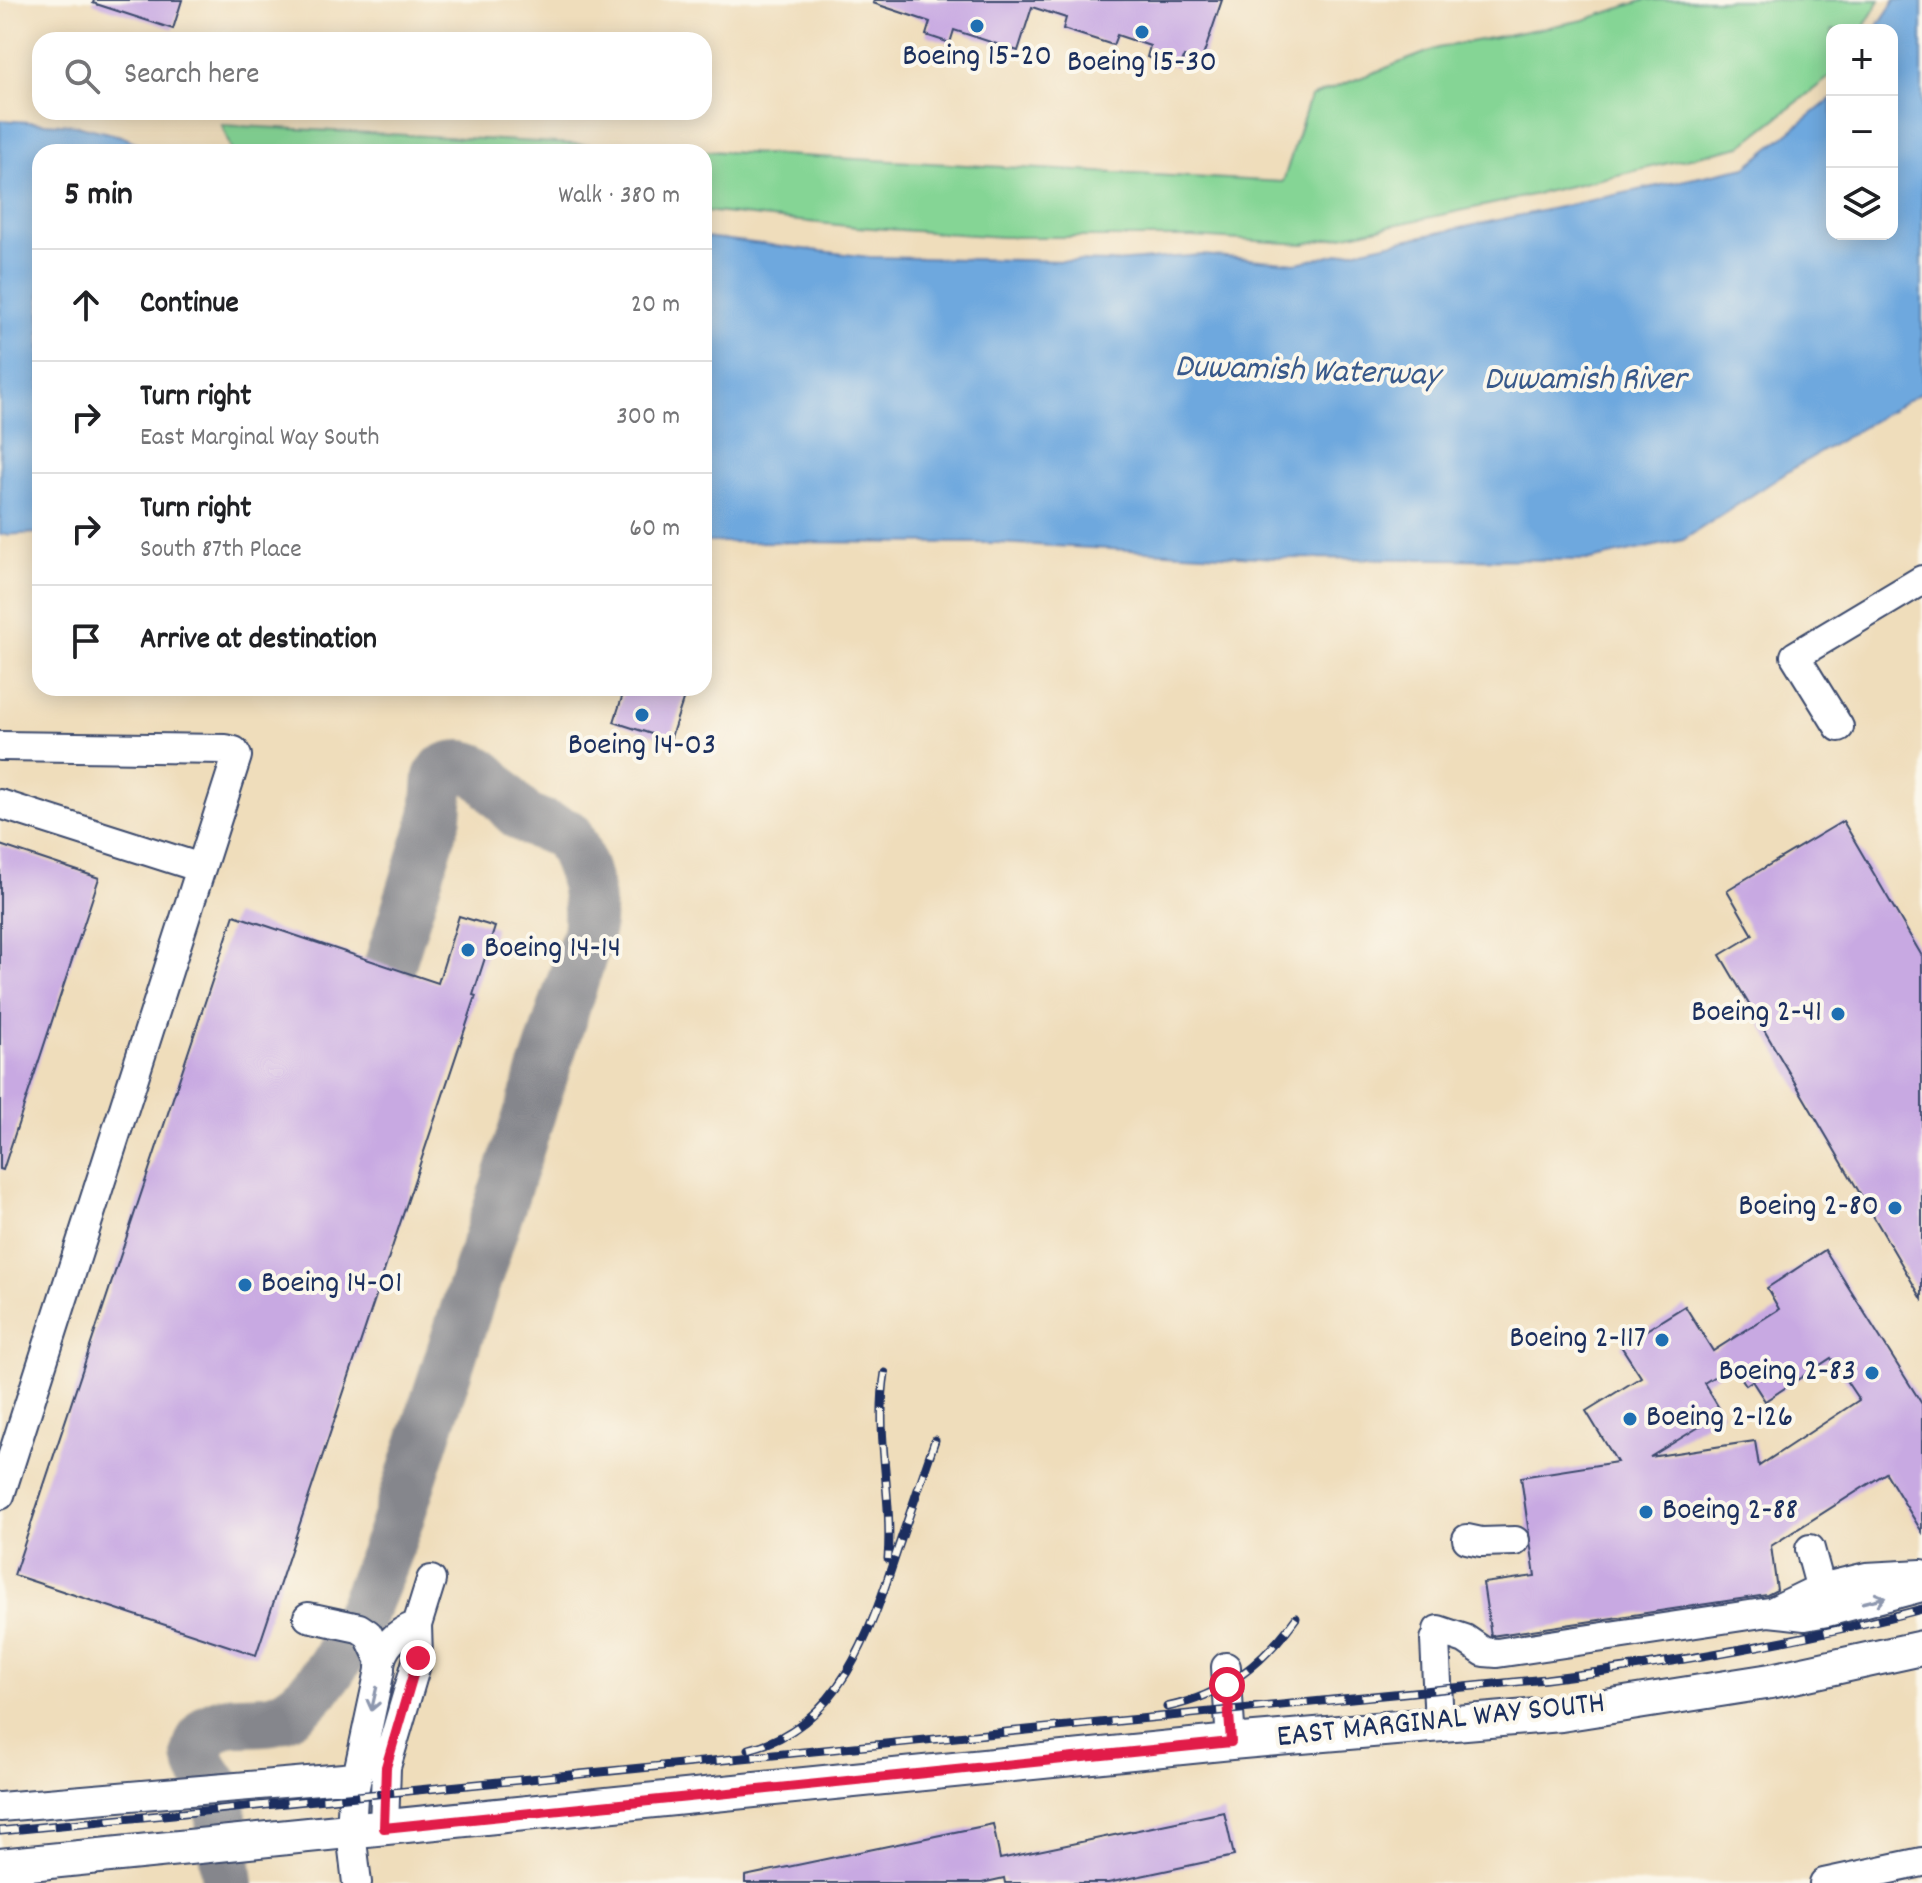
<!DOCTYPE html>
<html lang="en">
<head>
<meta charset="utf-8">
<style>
	:root { --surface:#fff; --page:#f6f6f6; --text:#202124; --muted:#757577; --line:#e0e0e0 }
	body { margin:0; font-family:Dekko,sans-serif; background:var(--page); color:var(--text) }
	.controls { position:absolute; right:24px; top:24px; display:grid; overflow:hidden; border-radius:16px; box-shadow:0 4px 20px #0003 }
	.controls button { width:72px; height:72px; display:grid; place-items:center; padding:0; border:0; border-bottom:2px solid var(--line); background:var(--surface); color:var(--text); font:40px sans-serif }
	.stop { position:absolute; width:24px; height:24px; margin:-18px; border:6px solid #e11d48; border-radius:50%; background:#fff }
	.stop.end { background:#e11d48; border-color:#fff; box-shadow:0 2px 8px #0008 }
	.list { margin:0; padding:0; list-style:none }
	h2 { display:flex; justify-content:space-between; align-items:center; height:104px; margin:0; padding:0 32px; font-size:34px }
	h2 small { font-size:26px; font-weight:400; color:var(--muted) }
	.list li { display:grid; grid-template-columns:52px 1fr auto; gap:24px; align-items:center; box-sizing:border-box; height:112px; padding:0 32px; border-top:2px solid var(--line) }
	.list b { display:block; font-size:30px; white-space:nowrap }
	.list p { margin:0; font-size:26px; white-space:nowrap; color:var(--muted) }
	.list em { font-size:26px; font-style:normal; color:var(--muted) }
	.icon { flex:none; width:44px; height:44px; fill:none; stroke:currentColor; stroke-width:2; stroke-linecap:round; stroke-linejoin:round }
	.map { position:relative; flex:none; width:1922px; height:1883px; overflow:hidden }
	.search { position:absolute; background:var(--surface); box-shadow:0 4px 20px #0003; left:32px; top:32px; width:680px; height:88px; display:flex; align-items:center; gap:20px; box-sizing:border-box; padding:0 28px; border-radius:24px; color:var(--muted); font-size:30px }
	.panel { position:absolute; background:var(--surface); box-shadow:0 4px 20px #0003; left:32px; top:144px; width:680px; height:552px; border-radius:24px }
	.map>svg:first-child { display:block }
	.green { fill:#85d595; stroke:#50827a; stroke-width:2 }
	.water { fill:#6ea8de; stroke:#446c9e; stroke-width:2 }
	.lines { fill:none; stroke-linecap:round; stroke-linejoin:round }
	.taxiway { stroke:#85868c; stroke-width:52 }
	.building { fill:#c8a9e2; fill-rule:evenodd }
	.minor-casing { stroke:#3b496c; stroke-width:32 }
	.major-casing { stroke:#3b496c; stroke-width:38 }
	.minor { stroke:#fff; stroke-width:28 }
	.major { stroke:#fff; stroke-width:34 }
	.rail-casing { stroke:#1b2f5e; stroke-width:9 }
	.rail { stroke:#fbf7ec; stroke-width:6; stroke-dasharray:18; stroke-linecap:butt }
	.oneway { stroke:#8d97ae }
	.route { stroke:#e11d48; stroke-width:10 }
	.poi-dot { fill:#1f6fb2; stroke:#fbf7ec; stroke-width:3 }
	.labels { text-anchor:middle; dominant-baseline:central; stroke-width:8; stroke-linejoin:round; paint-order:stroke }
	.poi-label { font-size:32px; fill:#1b2f5e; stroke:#fbf7ec; text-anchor:start }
	.street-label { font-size:32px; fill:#1b2f5e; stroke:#fbf7ec }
	.water-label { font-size:34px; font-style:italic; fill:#38598b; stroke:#fbf7ec }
</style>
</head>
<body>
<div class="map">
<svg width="1922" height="1883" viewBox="0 0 1922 1883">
	<rect width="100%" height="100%" fill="#fbf7ec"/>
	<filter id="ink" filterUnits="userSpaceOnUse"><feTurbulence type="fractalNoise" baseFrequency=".0125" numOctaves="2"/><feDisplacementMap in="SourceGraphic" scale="16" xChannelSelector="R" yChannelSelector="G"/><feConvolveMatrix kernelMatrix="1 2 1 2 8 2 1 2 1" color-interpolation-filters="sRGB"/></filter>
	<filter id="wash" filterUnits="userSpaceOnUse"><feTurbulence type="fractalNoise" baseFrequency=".006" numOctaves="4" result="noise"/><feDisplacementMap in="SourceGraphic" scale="32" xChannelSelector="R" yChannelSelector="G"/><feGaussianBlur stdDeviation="1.8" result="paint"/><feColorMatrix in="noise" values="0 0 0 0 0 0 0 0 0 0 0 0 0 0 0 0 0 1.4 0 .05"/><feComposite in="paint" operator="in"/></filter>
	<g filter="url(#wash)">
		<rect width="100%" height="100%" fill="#efddbb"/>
		<path class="green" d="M1645 0H1880L1862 30H1832V75L1741 146 1502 202 1304 244 1193 237H1002L857 227 704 211V152H232L222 125 1283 182 1310 97 1438 48 1584 20Z"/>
		<path class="water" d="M1895 0H1922V392L1797 466 1683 540 1590 560 1277 558 998 543 704 542V237L869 257 1114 262 1202 255 1297 263 1746 167 1832 98V234H1892V30H1875Z
			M0 120 76 125 121 136 157 152H40V533L0 535Z"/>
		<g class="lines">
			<path class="taxiway" d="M217 1788C203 1773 190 1755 205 1735 222 1712 257 1727 281 1716 338 1690 375 1581 396 1525L588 934C593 896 584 868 567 835 554 828 538 826 526 818 499 803 484 752 444 770L439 777 436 816 389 967
				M218 1791 228 1883"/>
		</g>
		<g id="blocks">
			<path class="building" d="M94 0H182L173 29 93 3Z
				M874 0H1222L1201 62 1184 57 1180 68 1147 57 1150 46 1117 35 1113 45 1063 29 1066 18 1032 7 1018 51 954 30 950 43 926 35 930 22 873 3Z
				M625 688H687L670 740 614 722Z
				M1843 821 1922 956V1299L1720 955 1753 935 1727 890Z
				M0 845 99 878 3 1170 0 1169Z
				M234 915 438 983 459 916 495 927 473 995 476 996 256 1655 14 1575Z
				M1825 1250 1922 1404V1532L1886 1473 1771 1546 1777 1590 1767 1595 1491 1636 1483 1583 1535 1576 1521 1477 1617 1462 1586 1411 1641 1377 1621 1346 1685 1306 1713 1351 1779 1309 1767 1288ZM1831 1358 1859 1400 1759 1466 1755 1441 1650 1457 1722 1413 1704 1383 1733 1365 1746 1385 1752 1381 1765 1401Z
				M1224 1812 1234 1856 1108 1883H1005L1004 1878 982 1883H745V1876L993 1824 1000 1859Z"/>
		</g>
	</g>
	<g filter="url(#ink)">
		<use href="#blocks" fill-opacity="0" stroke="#3b496c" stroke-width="2"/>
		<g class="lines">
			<g class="minor-casing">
				<path id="minor" d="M1839 727 1795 656 1922 580
					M0 746 226 749 234 751 237 756 0 1495
					M0 804 201 868
					M1467 1539 1481 1542 1515 1541
					M1810 1549 1825 1604
					M1773 1611 1820 1588 1866 1577 1922 1574
					M308 1617 359 1628 368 1634 380 1659
					M417 1625 431 1580
					M1438 1630 1465 1639 1484 1652 1497 1653 1769 1612 1805 1616 1827 1612 1922 1587
					M1435 1640 1439 1724
					M1226 1667 1231 1742
					M0 1807 355 1777
					M357 1883 351 1832 353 1796 380 1670C379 1648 397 1632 417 1625L418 1658 386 1767 384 1828
					M1824 1883 1922 1862"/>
			</g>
			<g class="major-casing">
				<path id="major" d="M0 1866 1231 1742 1561 1714 1771 1681 1922 1648"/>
			</g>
			<use href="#minor" class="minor"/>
			<use href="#major" class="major"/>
			<g class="rail-casing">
				<path id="rail" d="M885 1373C875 1435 893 1496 888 1559
					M1167 1707C1224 1695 1263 1664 1296 1618
					M749 1749C840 1727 871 1630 897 1551 910 1514 922 1477 935 1440
					M0 1831 1546 1679C1673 1663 1798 1642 1922 1609"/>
			</g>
			<use href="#rail" class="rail"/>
		</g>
		<defs><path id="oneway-shaft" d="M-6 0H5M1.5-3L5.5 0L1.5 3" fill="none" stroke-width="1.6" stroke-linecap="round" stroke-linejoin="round" transform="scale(2)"/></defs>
		<g class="oneway">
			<use href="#oneway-shaft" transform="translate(1874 1600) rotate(-14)"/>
			<use href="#oneway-shaft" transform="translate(374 1699) rotate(103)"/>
		</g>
	</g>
	<g class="lines" filter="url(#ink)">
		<path class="route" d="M418 1658 386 1767 384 1828 1231 1742 1227 1685"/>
	</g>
	<g class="poi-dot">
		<circle cx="977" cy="26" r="8"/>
		<circle cx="1142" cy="32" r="8"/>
		<circle cx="642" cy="715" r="8"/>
		<circle cx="468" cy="950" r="8"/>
		<circle cx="1838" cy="1014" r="8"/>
		<circle cx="1895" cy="1208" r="8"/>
		<circle cx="245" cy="1285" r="8"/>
		<circle cx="1662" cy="1340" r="8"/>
		<circle cx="1872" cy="1373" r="8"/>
		<circle cx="1630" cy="1419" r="8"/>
		<circle cx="1646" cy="1512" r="8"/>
	</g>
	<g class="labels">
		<g class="poi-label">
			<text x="977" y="58" text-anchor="middle">Boeing 15-20</text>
			<text x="1142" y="64" text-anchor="middle">Boeing 15-30</text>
			<text x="642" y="747" text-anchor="middle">Boeing 14-03</text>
			<text x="484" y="950">Boeing 14-14</text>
			<text x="1822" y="1014" text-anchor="end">Boeing 2-41</text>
			<text x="1879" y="1208" text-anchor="end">Boeing 2-80</text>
			<text x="261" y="1285">Boeing 14-01</text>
			<text x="1646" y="1340" text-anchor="end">Boeing 2-117</text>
			<text x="1856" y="1373" text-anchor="end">Boeing 2-83</text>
			<text x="1646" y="1419">Boeing 2-126</text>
			<text x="1662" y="1512">Boeing 2-88</text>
		</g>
		<g class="street-label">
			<text transform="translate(1441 1722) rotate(-6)">EAST MARGINAL WAY SOUTH</text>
		</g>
		<g class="water-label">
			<text transform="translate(1307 373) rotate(2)">Duwamish Waterway</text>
			<text x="1585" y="381">Duwamish River</text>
		</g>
	</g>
</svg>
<div class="controls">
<button>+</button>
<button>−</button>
<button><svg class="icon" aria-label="layers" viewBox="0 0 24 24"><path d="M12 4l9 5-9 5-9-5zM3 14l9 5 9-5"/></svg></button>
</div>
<div class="stop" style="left:1227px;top:1685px"></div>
<div class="stop end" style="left:418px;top:1658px"></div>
<div class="search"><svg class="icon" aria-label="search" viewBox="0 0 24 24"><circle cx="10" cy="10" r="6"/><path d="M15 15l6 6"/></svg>Search here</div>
<section class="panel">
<h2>5 min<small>Walk · 380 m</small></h2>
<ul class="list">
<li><svg class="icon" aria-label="ahead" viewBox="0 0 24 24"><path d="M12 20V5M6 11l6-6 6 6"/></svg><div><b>Continue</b></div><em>20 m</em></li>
<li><svg class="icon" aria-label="right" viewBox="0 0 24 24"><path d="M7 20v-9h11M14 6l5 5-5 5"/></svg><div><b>Turn right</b><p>East Marginal Way South</p></div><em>300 m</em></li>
<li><svg class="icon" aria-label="right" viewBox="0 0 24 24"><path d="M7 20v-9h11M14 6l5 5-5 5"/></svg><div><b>Turn right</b><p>South 87th Place</p></div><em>60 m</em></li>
<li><svg class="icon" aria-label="arrive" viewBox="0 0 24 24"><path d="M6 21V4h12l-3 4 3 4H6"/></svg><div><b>Arrive at destination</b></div></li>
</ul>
</section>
</div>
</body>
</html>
